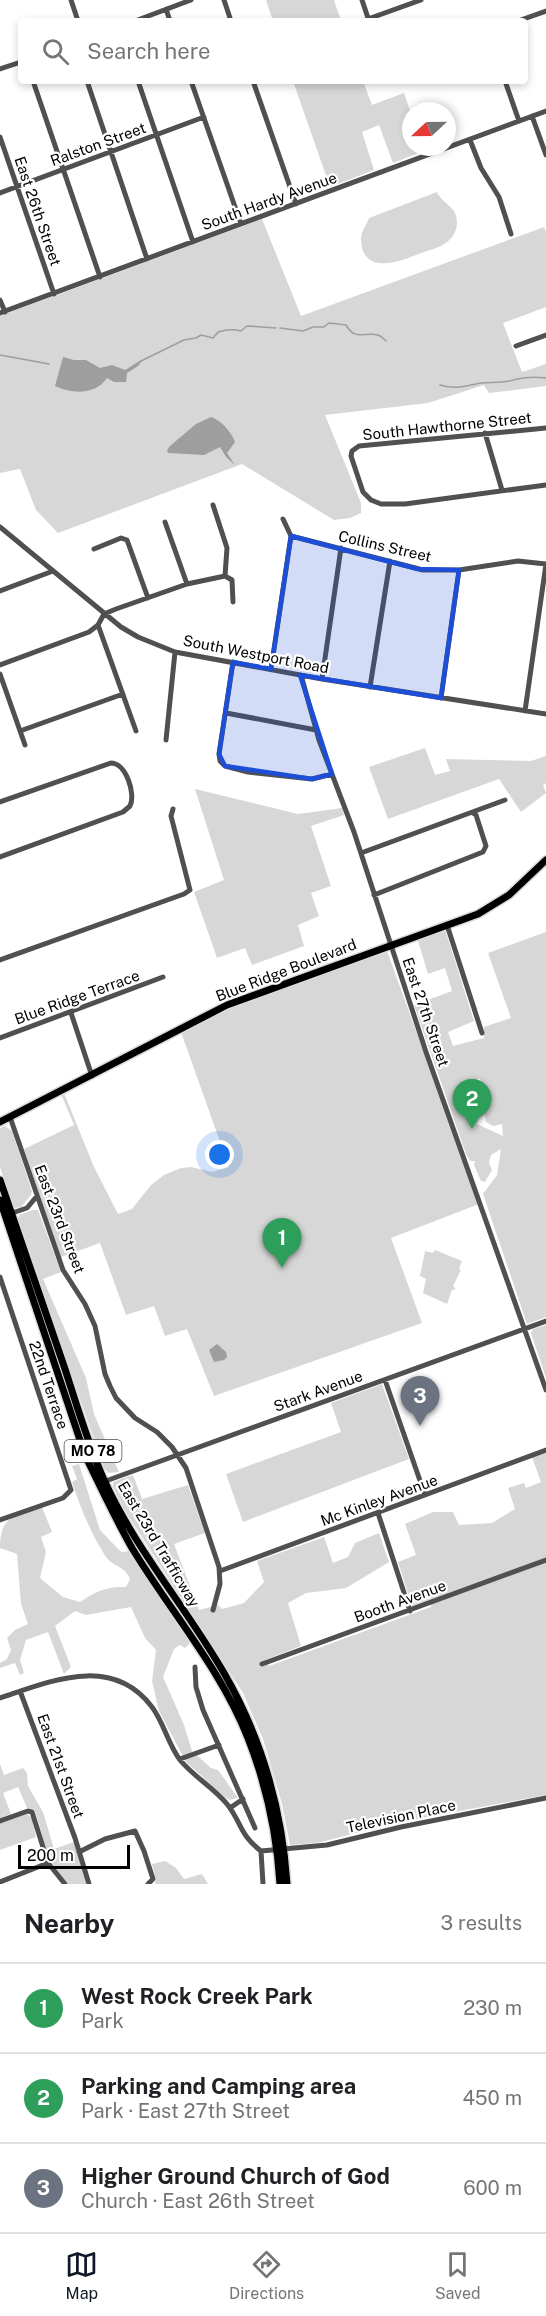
<!DOCTYPE html>
<html lang="en">
<head>
<meta charset="utf-8">
<style>
	:root { --surface:#fff; --page:#f6f6f6; --text:#202124; --muted:#757577; --line:#e0e0e0; --accent:#111827 }
	body { margin:0; font-family:"Public Sans",sans-serif; background:var(--page); color:var(--text) }
	.compass { position:absolute; left:402px; top:102px; width:54px; height:54px; border-radius:50%; background:var(--surface); box-shadow:0 3px 9px #0003; rotate:248deg }
	.scale { position:absolute; left:18px; bottom:15px; width:112px; box-sizing:border-box; padding-left:6px; border:3px solid #000; border-top:0; font-size:16px; line-height:21px; white-space:nowrap; color:#000; -webkit-text-stroke:4px #fff; paint-order:stroke }
	.you { position:absolute; left:220px; top:1155px; width:21px; height:21px; margin:-15px; border:4px solid #fff; border-radius:50%; background:#1a73e8; box-shadow:0 0 0 9px #1a73e833 }
	.badge { display:grid; place-items:center; width:39px; height:39px; border-radius:50%; background:var(--accent); color:#fff; font-size:20px; font-weight:700 }
	.pin { position:absolute; translate:-50% -50px; filter:drop-shadow(0 2px 3px #0008) }
	.pin::after { content:''; position:absolute; top:32px; width:21px; height:18px; background:inherit; clip-path:polygon(0 0,100% 0,50% 100%) }
	.list { margin:0; padding:0; list-style:none }
	h2 { display:flex; justify-content:space-between; align-items:center; height:78px; margin:0; padding:0 24px; font-size:26px }
	h2 small { font-size:20px; font-weight:400; color:var(--muted) }
	.list li { display:grid; grid-template-columns:39px 1fr auto; gap:18px; align-items:center; box-sizing:border-box; height:90px; padding:0 24px; border-top:2px solid var(--line) }
	.list b { display:block; font-size:22px; white-space:nowrap }
	.list p { margin:0; font-size:20px; white-space:nowrap; color:var(--muted) }
	.list em { font-size:20px; font-style:normal; color:var(--muted) }
	.icon { flex:none; width:33px; height:33px; fill:none; stroke:currentColor; stroke-width:2; stroke-linecap:round; stroke-linejoin:round }
	.map { position:relative; flex:none; width:546px; height:1884px; overflow:hidden }
	.search { position:absolute; background:var(--surface); box-shadow:0 3px 9px #0003; left:18px; right:18px; top:18px; height:66px; display:flex; align-items:center; gap:15px; box-sizing:border-box; padding:0 21px; border-radius:6px; color:var(--muted); font-size:22px }
	.sheet { height:348px; background:var(--surface) }
	nav { display:flex; justify-content:space-around; align-items:center; box-sizing:border-box; height:84px; border-top:2px solid var(--line); background:var(--surface); font-size:16px; color:var(--muted) }
	nav a { display:grid; justify-items:center; gap:3px }
	nav .on { color:var(--accent) }
	.map>svg:first-child { display:block }
	.green { fill:#d7d7d7; fill-rule:evenodd }
	.water { fill:#9e9e9e }
	.lines { fill:none; stroke-linecap:round; stroke-linejoin:round }
	.stream { stroke:#9e9e9e; stroke-width:1.5 }
	.major-casing { stroke:#dbdbdb; stroke-width:10 }
	.minor { stroke:#505050; stroke-width:5 }
	.major { stroke:#000; stroke-width:7 }
	.marked { fill:#1d4ed8; fill-opacity:0.2; stroke:#1d4ed8; stroke-width:4.5; stroke-linejoin:round }
	.labels { text-anchor:middle; dominant-baseline:central; stroke-width:4.5; stroke-linejoin:round; paint-order:stroke }
	.shield { fill:#fff; stroke:#4c4c4c; stroke-width:1.5 }
	.shield-label { font-size:14px; font-weight:bold; fill:#000 }
	.street-label { font-size:15px; fill:#000; stroke:#fff }
</style>
</head>
<body>
<div class="map">
<svg width="546" height="1884" viewBox="0 0 546 1884">
	<rect width="100%" height="100%" fill="#fff"/>
	<path class="green" d="M266 0H334L341 21H273Z
		M293 81H363L372 105 404 93 411 113V147H423L424 151 393 163 379 125 362 132 374 170 330 187Z
		M437 192C442 204 457 206 457 222 457 230 453 238 447 242 440 248 429 250 421 253 401 261 362 277 361 239 361 231 367 225 369 218Z
		M262 219 301 316 544 227 546 232V307L503 323 522 372 546 364V386L489 393 484 385 428 403 325 415 361 503V513L350 518 334 520 242 464 58 533 36 510 20 469 0 473V316Z
		M425 748 435 775 450 771 446 759 531 761 546 756V783L543 785 546 793 521 812 499 779 388 819 369 767Z
		M195 789 298 814 342 808 344 815 311 826 331 886 311 893 319 916 298 925 304 946 252 965 245 948 217 958 194 892 224 880Z
		M445 929 474 1021 448 1032 453 1046 484 1038V1027L511 1018 488 953 546 932V1317L527 1324 483 1194 497 1175 501 1149 491 1155 489 1163 492 1170 485 1182 481 1181 474 1165 475 1161H470L466 1154 414 1005 452 991 445 968 428 974 418 941ZM479 1078 488 1094 483 1108 484 1114 475 1107 482 1101 474 1082ZM485 1115 486 1122 493 1126 502 1124 503 1136 477 1124 479 1119Z
		M387 951 479 1204 391 1238 422 1323 214 1396 187 1329 165 1336 154 1306 126 1315 100 1243 61 1257 24 1149 74 1125 61 1094 64 1093 94 1167 118 1214 132 1209 151 1185 164 1175 181 1168 191 1167 212 1172 229 1167 181 1032 238 1004V1001Z
		M5 1126 12 1131 32 1191 31 1195 21 1207 15 1208 12 1204 0 1167V1128Z
		M33 1210H38L61 1272 43 1279 86 1378 94 1414 119 1472 108 1473 104 1468 18 1220 19 1215Z
		M435 1250 462 1261 459 1269 461 1270 453 1286 456 1289 452 1290 447 1304 423 1293 426 1279 420 1276 425 1251 433 1253Z
		M546 1325V1378L531 1333 533 1329Z
		M382 1384 409 1459 243 1522 226 1474 341 1432 331 1403Z
		M546 1453V1795L400 1822 317 1843 290 1845 282 1804 263 1739 243 1693 125 1511 113 1487V1482L133 1475 142 1499 188 1485 205 1533 174 1544 199 1610 218 1605 222 1609 244 1603 264 1582 257 1561 324 1537 333 1563 348 1557 355 1543 379 1533 389 1562 346 1588 306 1593 288 1603 301 1646 265 1660 269 1666 431 1607 430 1600 412 1606 398 1562 416 1555 405 1524 433 1512H453L459 1525 492 1523 515 1509 508 1488 524 1483 526 1488 541 1482 532 1457Z
		M79 1464 100 1530 121 1552 130 1551 190 1643 185 1648 180 1645 174 1649 163 1677 184 1725 192 1751 211 1768 218 1770 238 1798 229 1800 225 1797 186 1762 159 1711 152 1681 156 1650 145 1638 131 1607 86 1615 75 1611 55 1626 71 1667 64 1674 48 1632 26 1640 20 1660 24 1673 20 1675 15 1663 0 1668V1663L7 1659 11 1650 7 1638 15 1630 28 1624 21 1604 17 1554 0 1548C0 1514 15 1517 42 1507L52 1532 41 1537 46 1552 40 1578 63 1597 80 1602C96 1591 107 1586 126 1587L130 1579C124 1565 113 1567 106 1557 91 1534 80 1507 72 1482L77 1479 72 1466Z
		M0 1764 4 1775 23 1768 27 1773 28 1786 43 1812 54 1849 74 1842 87 1884H69C43 1860 46 1840 34 1809L27 1808 18 1787 3 1793 11 1814 0 1818Z
		M27 1814 32 1818 36 1837 0 1850V1823Z
		M165 1861 176 1868 184 1879 202 1874 208 1884H155L156 1880 152 1864Z"/>
	<path class="water" d="M63 357 74 360H86L100 368 112 365 125 370 141 360 142 361 138 366 127 373 126 382H114L107 378C96 394 74 395 55 386Z
		M211 417C221 420 232 433 235 442L227 453 235 465 226 457 220 447 204 455 168 453 167 450 170 446 196 424Z
		M217 1344 226 1352 227 1357 224 1360 214 1362 209 1350Z"/>
	<g class="lines">
		<path class="stream" d="M280 328 303 331 313 327H324L329 323 346 325C356 342 365 331 378 335 381 336 384 339 386 341
			M0 355 49 364
			M141 361 184 340 196 338 201 335 213 338 218 332C225 330 234 329 241 331L247 326 276 328
			M440 385C457 390 465 386 481 383 490 382 500 383 509 381 523 378 532 376 546 378"/>
		<g class="major-casing">
			<path id="major" d="M0 1122 227 1005 478 914 509 895 546 860
				M0 1180C22 1243 43 1306 65 1369 77 1406 88 1444 104 1480 135 1549 186 1607 224 1673 261 1737 282 1810 287 1884
				M0 1200 85 1455C100 1486 115 1518 132 1548 170 1611 221 1669 248 1738 266 1784 277 1834 280 1884"/>
		</g>
		<path class="minor" d="M71 0 78 21
			M224 0 231 21
			M362 0 369 21
			M166 9 170 21
			M368 19 421 0
			M135 21 191 0
			M518 21 546 11
			M0 69 21 62
			M33 81 100 277
			M87 81 147 259
			M138 81 193 242
			M191 81 241 224
			M253 81 296 204
			M505 81 519 121
			M532 116 546 155
			M0 137 54 294
			M470 140 481 168 499 197 511 234
			M0 193 204 117
			M0 300 5 312
			M0 313 546 111
			M516 346 546 335
			M546 428 359 446 352 451 351 456 363 492 371 500 381 504H405L546 485
			M485 433 502 490
			M213 505 227 548 225 576
			M165 522 187 584
			M0 527 121 627 138 637 175 652 322 679 546 714
			M291 536 423 570H459L518 561 546 564
			M94 549 121 538 127 540 148 598
			M225 576 232 580 233 602
			M0 591 53 571
			M98 625 136 731
			M233 662 219 754 220 761 225 766 248 772 312 779 332 774
			M0 665 89 632 98 625 104 614 116 609 187 584 225 576
			M271 669 291 536 283 519
			M0 674 25 745
			M301 675 319 740 354 832 426 1052 546 1390
			M322 679 341 548
			M370 687 390 561
			M441 698 459 570
			M525 711 546 564
			M226 713 316 730
			M20 731 123 694
			M166 740 175 652
			M0 802 111 763C126 763 136 794 130 806L123 812 0 857
			M361 853 505 800
			M374 895 483 852 486 846 476 815 473 813
			M447 925 482 1033
			M0 960 184 894 190 890 171 816 173 809
			M71 1013 92 1076
			M0 1038 163 977
			M10 1117 63 1270 85 1304 95 1326 105 1374 110 1386 116 1398 135 1418 157 1432 172 1447 186 1468 219 1567 220 1584 213 1610
			M12 1213 27 1208 37 1196
			M0 1277 71 1490 63 1498 0 1520
			M385 1380 425 1495
			M103 1482 546 1321
			M378 1513 410 1611
			M220 1571 546 1450
			M262 1664 546 1560
			M195 1667 196 1687 203 1710 255 1828
			M20 1691 75 1838 89 1884
			M0 1698C51 1681 112 1654 152 1707 164 1723 168 1744 180 1760 194 1777 213 1787 227 1804 242 1823 239 1834 261 1851
			M180 1759 219 1745
			M230 1808 243 1799
			M0 1821 28 1811 32 1812 48 1863 65 1884
			M261 1851 327 1845 401 1827 546 1798
			M261 1851 263 1884
			M79 1852 105 1839 135 1831 144 1851 153 1879 148 1884
			M0 1882 48 1863"/>
		<use href="#major" class="major"/>
	</g>
	<path class="marked" d="M291 536 418 569 459 570 441 698 300 675 332 774 312 779 225 766 219 754 233 662 271 669Z"/>
	<g class="labels">
		<rect class="shield" x="64.5" y="1440" width="57" height="22" rx="4.5"/>
		<g class="shield-label">
			<text x="93" y="1451">MO 78</text>
		</g>
		<g class="street-label">
			<text transform="translate(98 144) rotate(-20)">Ralston Street</text>
			<text transform="translate(269 201) rotate(-20)">South Hardy Avenue</text>
			<text transform="translate(38 211) rotate(71)">East 26th Street</text>
			<text transform="translate(447 426) rotate(-6)">South Hawthorne Street</text>
			<text transform="translate(385 546) rotate(13)">Collins Street</text>
			<text transform="translate(256 654) rotate(11)">South Westport Road</text>
			<text transform="translate(286 970) rotate(-21)">Blue Ridge Boulevard</text>
			<text transform="translate(77 997) rotate(-20)">Blue Ridge Terrace</text>
			<text transform="translate(426 1012) rotate(71)">East 27th Street</text>
			<text transform="translate(60 1219) rotate(69)">East 23rd Street</text>
			<text transform="translate(49 1385) rotate(71)">22nd Terrace</text>
			<text transform="translate(318 1391) rotate(-20)">Stark Avenue</text>
			<text transform="translate(379 1500) rotate(-20)">Mc Kinley Avenue</text>
			<text transform="translate(159 1544) rotate(59)">East 23rd Trafficway</text>
			<text transform="translate(400 1601) rotate(-20)">Booth Avenue</text>
			<text transform="translate(61 1766) rotate(70)">East 21st Street</text>
			<text transform="translate(401 1816) rotate(-12)">Television Place</text>
		</g>
	</g>
</svg>
<svg class="compass" viewBox="-18 -18 36 36"><path d="M0-13l5 13h-10z" fill="#e53935"/><path d="M0 13l5-13h-10z" fill="#757577"/></svg>
<div class="scale">200 m</div>
<div class="you"></div>
<div class="pin badge" style="left:282px;top:1268px;background:#2e9e5b">1</div>
<div class="pin badge" style="left:472px;top:1129px;background:#2e9e5b">2</div>
<div class="pin badge" style="left:420px;top:1426px;background:#6b7280">3</div>
<div class="search"><svg class="icon" aria-label="search" viewBox="0 0 24 24"><circle cx="10" cy="10" r="6"/><path d="M15 15l6 6"/></svg>Search here</div>
</div>
<section class="sheet">
<h2>Nearby<small>3 results</small></h2>
<ul class="list">
<li><span class="badge" style="background:#2e9e5b">1</span><div><b>West Rock Creek Park</b><p>Park</p></div><em>230 m</em></li>
<li><span class="badge" style="background:#2e9e5b">2</span><div><b>Parking and Camping area</b><p>Park · East 27th Street</p></div><em>450 m</em></li>
<li><span class="badge" style="background:#6b7280">3</span><div><b>Higher Ground Church of God</b><p>Church · East 26th Street</p></div><em>600 m</em></li>
</ul>
</section>
<nav>
<a class="on"><svg class="icon" aria-label="map" viewBox="0 0 24 24"><path d="M3 6l6-2 6 2 6-2v14l-6 2-6-2-6 2zM9 4v14M15 6v14"/></svg>Map</a>
<a><svg class="icon" aria-label="directions" viewBox="0 0 24 24"><path d="M12 3l9 9-9 9-9-9zM9 14v-3h6M13 9l2 2-2 2"/></svg>Directions</a>
<a><svg class="icon" aria-label="saved" viewBox="0 0 24 24"><path d="M7 4h10v16l-5-4-5 4z"/></svg>Saved</a>
</nav>
</body>
</html>
